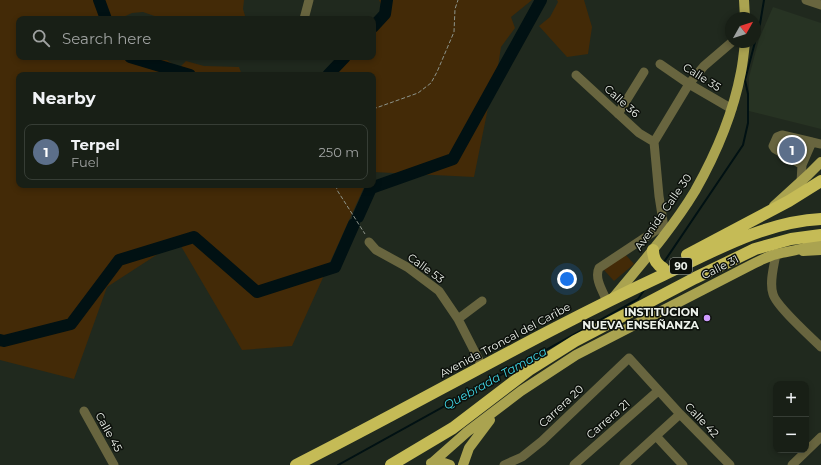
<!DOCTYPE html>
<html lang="en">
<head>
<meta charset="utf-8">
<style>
	:root { --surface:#181f16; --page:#21271f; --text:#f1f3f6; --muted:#9fa2a1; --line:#363d35; --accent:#bca0f2 }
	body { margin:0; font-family:Montserrat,sans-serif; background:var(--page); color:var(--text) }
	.controls { position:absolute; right:12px; bottom:12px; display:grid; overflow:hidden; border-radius:8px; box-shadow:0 2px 6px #0003 }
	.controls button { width:36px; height:36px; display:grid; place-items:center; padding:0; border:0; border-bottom:1px solid var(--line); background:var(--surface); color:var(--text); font:20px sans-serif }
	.compass { position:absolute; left:725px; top:12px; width:36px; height:36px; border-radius:50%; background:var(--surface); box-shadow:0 2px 6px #0003; rotate:51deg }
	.you { position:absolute; left:567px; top:279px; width:14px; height:14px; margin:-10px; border:3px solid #fff; border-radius:50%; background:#1a73e8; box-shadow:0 0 0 6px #1a73e833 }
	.badge { display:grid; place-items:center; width:26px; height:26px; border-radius:50%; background:var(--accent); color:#fff; font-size:13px; font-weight:700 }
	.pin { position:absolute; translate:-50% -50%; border:2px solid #fff; box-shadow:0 1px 4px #0006 }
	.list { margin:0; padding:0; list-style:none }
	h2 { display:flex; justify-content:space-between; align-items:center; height:52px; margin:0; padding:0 16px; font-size:17px }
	h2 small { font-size:13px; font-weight:400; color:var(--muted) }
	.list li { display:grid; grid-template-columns:26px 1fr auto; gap:12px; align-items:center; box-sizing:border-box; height:56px; margin:0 8px 8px; padding:0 8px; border:1px solid var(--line); border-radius:8px }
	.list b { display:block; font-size:15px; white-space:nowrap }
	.list p { margin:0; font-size:13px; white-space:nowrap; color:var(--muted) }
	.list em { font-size:13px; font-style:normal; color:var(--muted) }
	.icon { flex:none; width:22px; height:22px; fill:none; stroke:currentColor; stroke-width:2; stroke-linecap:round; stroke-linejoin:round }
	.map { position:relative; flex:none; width:821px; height:465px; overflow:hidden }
	.search { position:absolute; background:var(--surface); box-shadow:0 2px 6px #0003; left:16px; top:16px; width:360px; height:44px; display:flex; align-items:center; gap:10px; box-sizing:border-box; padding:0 14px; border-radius:8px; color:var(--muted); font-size:15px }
	.panel { position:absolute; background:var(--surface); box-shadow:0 2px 6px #0003; left:16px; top:72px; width:360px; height:116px; border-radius:8px }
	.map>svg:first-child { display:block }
	.built { fill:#273323 }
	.green { fill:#432a07 }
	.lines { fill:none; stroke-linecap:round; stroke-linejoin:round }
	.stream { stroke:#011113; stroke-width:2 }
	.river { stroke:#011113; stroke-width:12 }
	.path { stroke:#8d948b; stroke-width:1; stroke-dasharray:4 2; stroke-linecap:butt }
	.minor { stroke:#68653f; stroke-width:9 }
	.major { stroke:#aaa350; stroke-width:10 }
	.highway { stroke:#c5bb56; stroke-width:12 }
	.poi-dot { fill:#cf9dff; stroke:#0c100b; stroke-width:1.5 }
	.labels { text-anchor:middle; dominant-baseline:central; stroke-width:3; stroke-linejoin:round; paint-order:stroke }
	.shield { fill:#0c100b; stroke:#aaaea8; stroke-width:1 }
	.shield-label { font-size:10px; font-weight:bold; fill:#edf2eb }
	.street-label { font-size:11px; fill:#edf2eb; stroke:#0c100b }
	.poi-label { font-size:11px; font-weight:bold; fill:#edf2eb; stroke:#0c100b; text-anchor:end }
	.water-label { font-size:12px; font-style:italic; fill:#3fd5e5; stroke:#0c100b }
</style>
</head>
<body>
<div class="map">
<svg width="821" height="465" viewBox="0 0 821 465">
	<rect width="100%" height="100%" fill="#20291e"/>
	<path class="built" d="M773 7 821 23V129L749 111V77L759 39Z"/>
	<path class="green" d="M0 0H244L243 9 246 19H163L143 12 132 13 119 19H19V57H162L179 68 186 61 204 66 239 67 242 75H19V185H365L292 346 242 350 178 241 107 287 74 379 0 360Z
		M379 0H532L511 17 515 28 501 47 498 66 490 83 491 93 474 177 373 172V75H321L343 57H373V22L382 23 384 11Z
		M557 0H584L592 27 588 54 567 57 539 26 550 17 558 2Z
		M624 253 634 264 614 281 604 270Z"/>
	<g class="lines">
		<path class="stream" d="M755 41 760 24 764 0
			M664 262 743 145 748 123V94L745 80 755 42
			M338 465 638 299 645 289"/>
		<path class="river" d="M99 0 106 19
			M373 27 385 14 387 0
			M130 57 190 75
			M328 75 345 57
			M358 217 371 188 453 159 541 0
			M0 340 4 341 71 324 119 260 194 237 257 292 335 267 354 224"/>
		<path class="path" d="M373 109 418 93 431 83 437 72 454 32 455 9 458 0
			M336 185 337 190 365 234"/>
		<path class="minor" d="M806 0 821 5
			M304 19 309 0
			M660 64 689 84 732 109
			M576 75 639 133 654 142
			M618 114 644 72
			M802 165 775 149 773 146 777 137 782 135 812 142
			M801 182 802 165 812 142 821 144
			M665 234 659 196 654 142 689 84 704 66 732 42
			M369 242 376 250 407 267 439 291 458 319 482 366
			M776 254C774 266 769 282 773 294 776 306 811 337 821 347
			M607 301C603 292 594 278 599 268L664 225
			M458 319 482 301
			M84 411 114 465
			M656 436 683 465
			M504 465 522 457 542 441 629 358 680 414 730 465
			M574 465 658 391
			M624 465 680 414
			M792 465 821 437"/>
		<path class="major" d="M744 0 745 18
			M774 206 808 175 821 162
			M803 251 821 250
			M613 298C642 263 672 229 695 191 716 154 733 114 741 72 743 62 744 52 745 42
			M431 463C438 461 444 462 450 465
			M432 463 467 432 521 391 576 355 751 265C759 261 768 256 777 254 793 250 808 250 821 239
			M463 465 469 448 490 420"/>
		<path class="highway" d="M653 250C653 258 656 264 663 268
			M687 255 789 201 821 181
			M296 465C419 403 538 333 663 275 714 251 764 222 821 219
			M391 465 453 428 529 370 575 341 695 278 755 249 791 239 821 235"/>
	</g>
	<circle class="poi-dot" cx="707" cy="318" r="4"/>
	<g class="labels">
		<rect class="shield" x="670" y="258" width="22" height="16" rx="3"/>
		<g class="shield-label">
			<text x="681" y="266">90</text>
		</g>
		<g class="street-label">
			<text transform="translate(702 77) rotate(32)">Calle 35</text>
			<text transform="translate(622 101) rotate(42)">Calle 36</text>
			<text transform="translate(663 212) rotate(-55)">Avenida Calle 30</text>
			<text transform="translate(720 267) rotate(-27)">Calle 31</text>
			<text transform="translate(426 268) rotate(36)">Calle 53</text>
			<text transform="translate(505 340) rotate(-28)">Avenida Troncal del Caribe</text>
			<text transform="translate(561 406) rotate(-43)">Carrera 20</text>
			<text transform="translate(608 419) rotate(-41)">Carrera 21</text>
			<text transform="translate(702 420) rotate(46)">Calle 42</text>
			<text transform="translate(109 432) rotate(61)">Calle 45</text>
		</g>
		<g class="poi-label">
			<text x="699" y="312">INSTITUCION<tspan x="699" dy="13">NUEVA ENSEÑANZA</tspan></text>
		</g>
		<g class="water-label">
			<text transform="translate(495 378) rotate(-29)">Quebrada Tamaca</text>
		</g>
	</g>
</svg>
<div class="controls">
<button>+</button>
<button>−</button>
</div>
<svg class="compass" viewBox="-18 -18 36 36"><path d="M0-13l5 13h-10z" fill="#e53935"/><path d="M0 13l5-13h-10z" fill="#9fa2a1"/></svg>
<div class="you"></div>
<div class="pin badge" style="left:792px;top:150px;background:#5c6f8a">1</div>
<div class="search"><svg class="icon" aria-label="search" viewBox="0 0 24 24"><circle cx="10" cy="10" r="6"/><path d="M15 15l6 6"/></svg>Search here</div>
<section class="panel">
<h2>Nearby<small></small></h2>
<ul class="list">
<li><span class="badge" style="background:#5c6f8a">1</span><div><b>Terpel</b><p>Fuel</p></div><em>250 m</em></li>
</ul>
</section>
</div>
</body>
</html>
